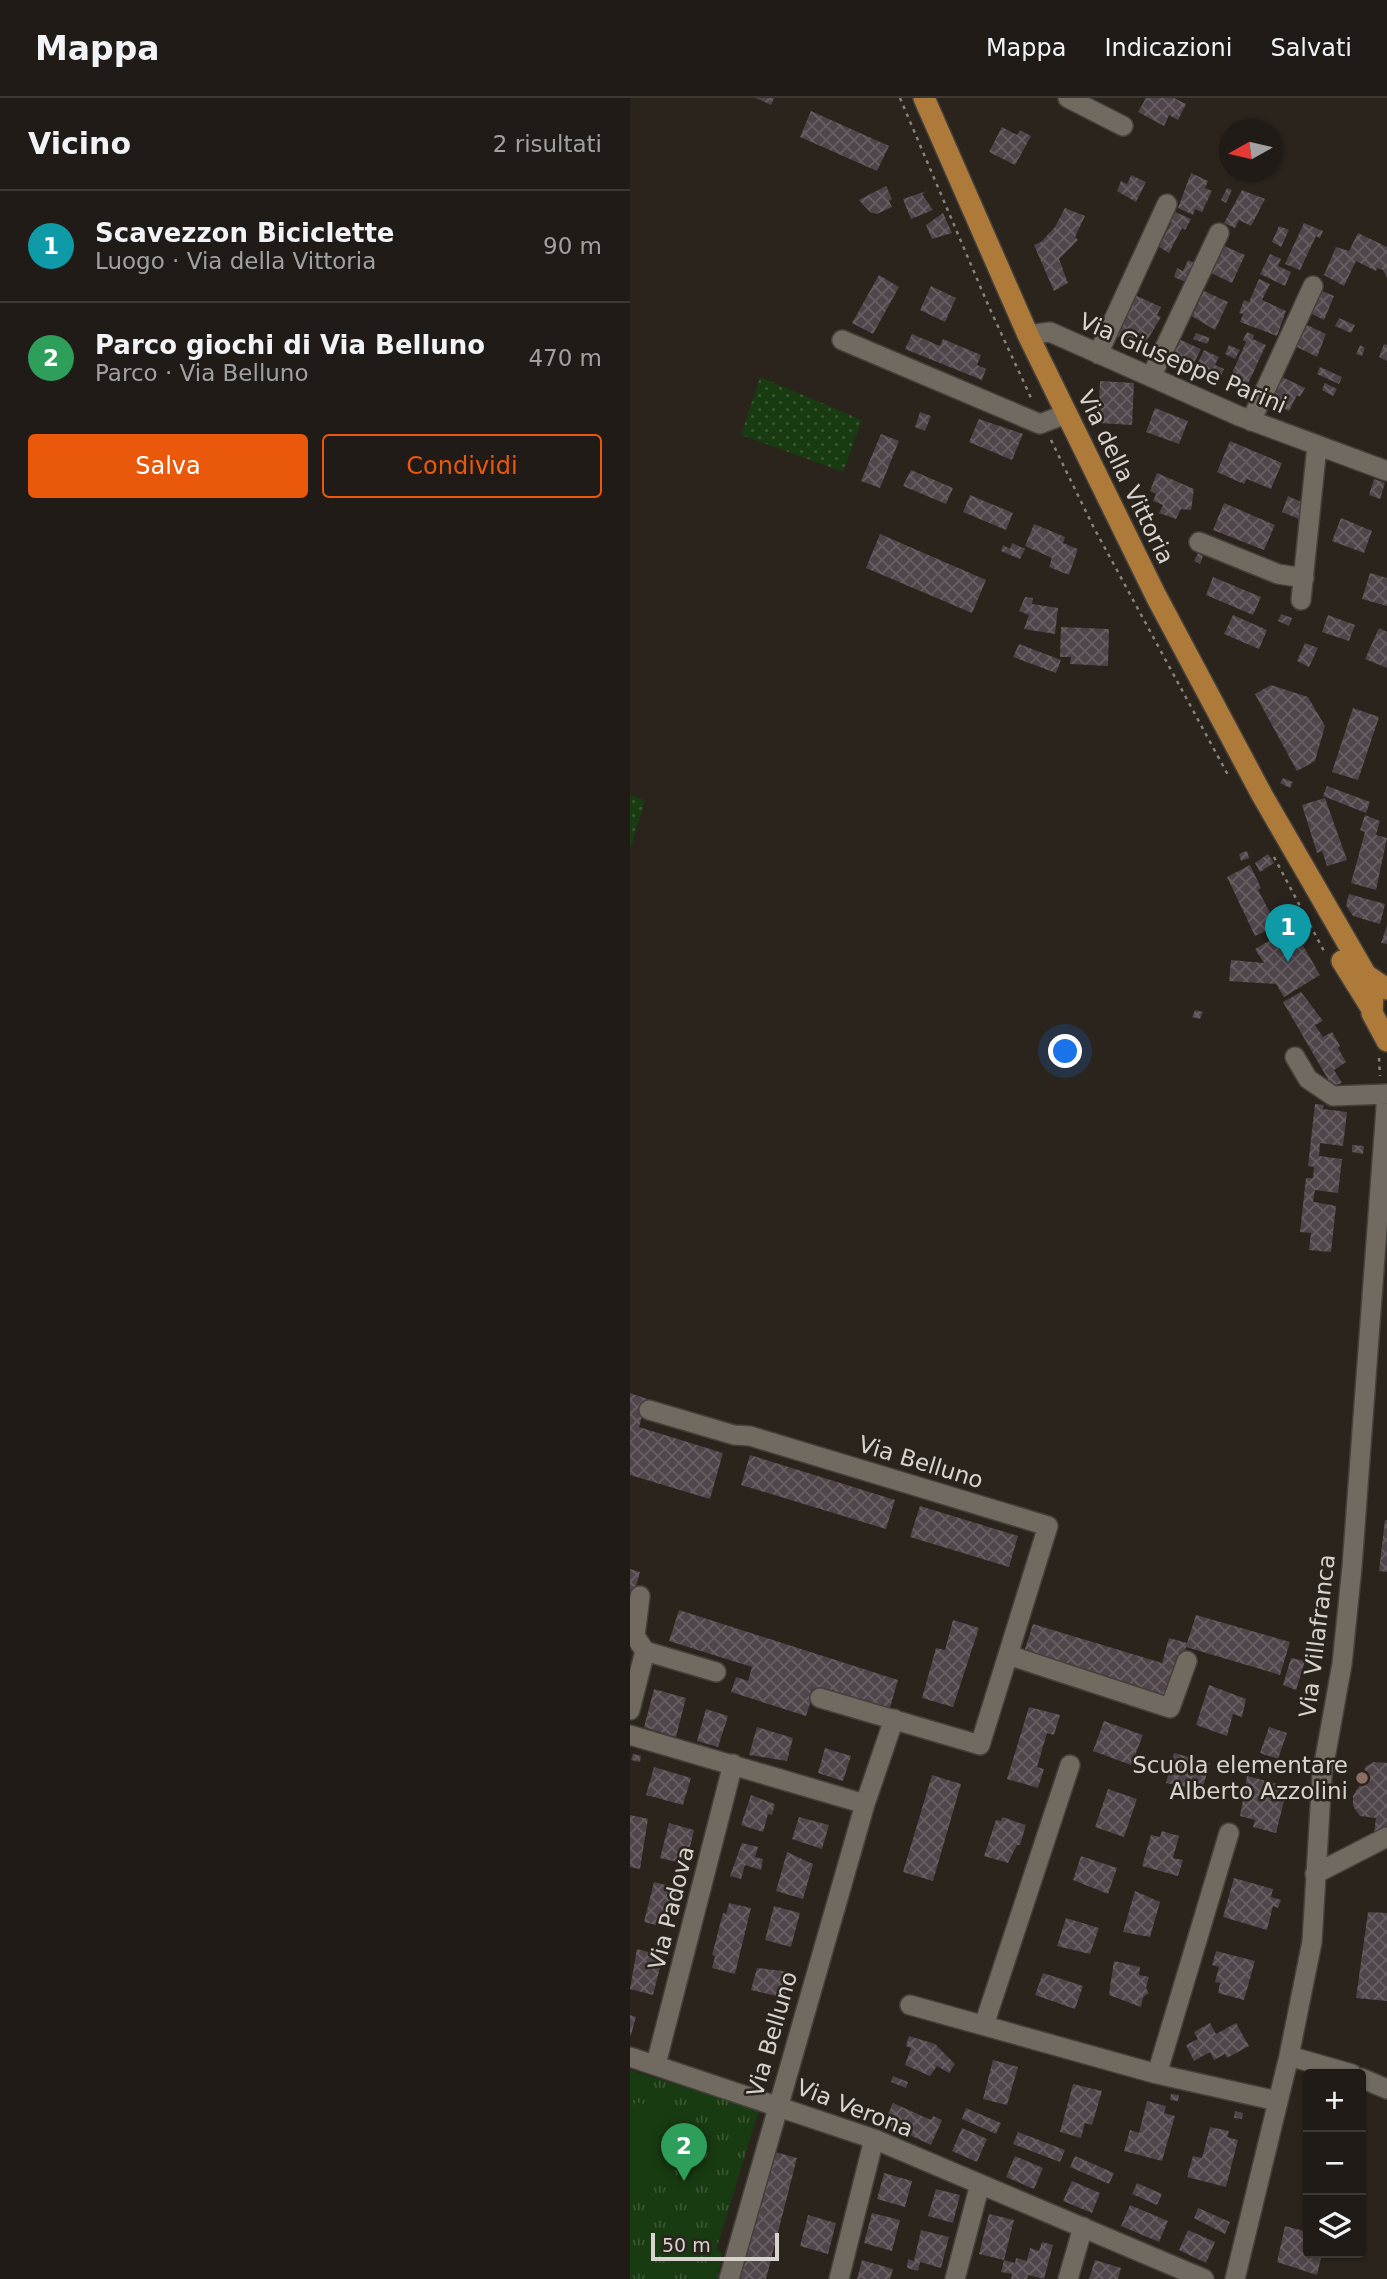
<!DOCTYPE html>
<html lang="it">
<head>
<meta charset="utf-8">
<style>
	:root { --surface:#201b16; --page:#28241f; --text:#f1f3f6; --muted:#a2a1a1; --line:#3d3935; --accent:#ea580c }
	body { margin:0; font-family:"DejaVu Sans",sans-serif; background:var(--page); color:var(--text) }
	.controls { position:absolute; right:21px; bottom:21px; display:grid; overflow:hidden; border-radius:7px; box-shadow:0 2px 5px #0004 }
	.controls button { width:63px; height:63px; display:grid; place-items:center; padding:0; border:0; border-bottom:2px solid var(--line); background:var(--surface); color:var(--text); font:35px sans-serif }
	.compass { position:absolute; left:589px; top:21px; width:63px; height:63px; border-radius:50%; background:var(--surface); box-shadow:0 2px 5px #0004; rotate:262deg }
	.scale { position:absolute; left:21px; bottom:18px; width:128px; box-sizing:border-box; padding-left:7px; border:4px solid #d7d3ce; border-top:0; font-size:19px; line-height:24px; white-space:nowrap; color:#d7d3ce; -webkit-text-stroke:5px #2a241d; paint-order:stroke }
	.you { position:absolute; left:436px; top:954px; width:24px; height:24px; margin:-18px; border:5px solid #fff; border-radius:50%; background:#1a73e8; box-shadow:0 0 0 10px #1a73e833 }
	.badge { display:grid; place-items:center; width:46px; height:46px; border-radius:50%; background:var(--accent); color:#fff; font-size:23px; font-weight:700 }
	.pin { position:absolute; translate:-50% -58px; filter:drop-shadow(0 2px 4px #0008) }
	.pin::after { content:''; position:absolute; top:37px; width:24px; height:21px; background:inherit; clip-path:polygon(0 0,100% 0,50% 100%) }
	.list { margin:0; padding:0; list-style:none }
	h2 { display:flex; justify-content:space-between; align-items:center; height:91px; margin:0; padding:0 28px; font-size:30px }
	h2 small { font-size:23px; font-weight:400; color:var(--muted) }
	.list li { display:grid; grid-template-columns:46px 1fr auto; gap:21px; align-items:center; box-sizing:border-box; height:112px; padding:0 28px; border-top:2px solid var(--line) }
	.list b { display:block; font-size:26px; white-space:nowrap }
	.list p { margin:0; font-size:23px; white-space:nowrap; color:var(--muted) }
	.list em { font-size:23px; font-style:normal; color:var(--muted) }
	.actions { display:flex; gap:14px; padding:21px 28px }
	.actions a { flex:1; padding:16px 0; border:2px solid var(--accent); border-radius:7px; text-align:center; font-size:24px; color:var(--accent) }
	.actions .main { background:var(--accent); color:#fff }
	.icon { flex:none; width:38px; height:38px; fill:none; stroke:currentColor; stroke-width:2; stroke-linecap:round; stroke-linejoin:round }
	.map { position:relative; flex:none; width:757px; height:2181px; overflow:hidden }
	header { display:flex; align-items:center; gap:42px; box-sizing:border-box; height:98px; padding:0 35px; background:var(--surface); border-bottom:2px solid var(--line) }
	header strong { font-size:33px }
	nav { display:flex; gap:38px; margin-inline-start:auto; font-size:24px }
	main { display:flex }
	aside { flex:1; background:var(--surface) }
	.map>svg:first-child { display:block }
	.grass { fill:url(#grass-dots) }
	.park { fill:url(#park-tufts) }
	.garden { fill:#193b11 }
	.building { fill:url(#building-cross-hatch) }
	.lines { fill:none; stroke-linecap:round; stroke-linejoin:round }
	.minor-casing { stroke:#45403b; stroke-width:22 }
	.major-casing { stroke:#45403b; stroke-width:24 }
	.path { stroke:#88837d; stroke-width:2.5; stroke-dasharray:3.5 5; stroke-linecap:butt }
	.minor { stroke:#706a61; stroke-width:19 }
	.major { stroke:#ad7a3a; stroke-width:21 }
	.education-dot { fill:#8d6e63; stroke:#2a241d; stroke-width:2.5 }
	.labels { text-anchor:middle; dominant-baseline:central; stroke-width:5; stroke-linejoin:round; paint-order:stroke }
	.street-label { font-size:23px; fill:#d7d3ce; stroke:#2a241d }
	.poi-label { font-size:23px; fill:#d7d3ce; stroke:#2a241d; text-anchor:end }
</style>
</head>
<body>
<header>
<strong>Mappa</strong>
<nav><a>Mappa</a><a>Indicazioni</a><a>Salvati</a></nav>
</header>
<main>
<aside>
<h2>Vicino<small>2 risultati</small></h2>
<ul class="list">
<li><span class="badge" style="background:#0f9aa8">1</span><div><b>Scavezzon Biciclette</b><p>Luogo · Via della Vittoria</p></div><em>90 m</em></li>
<li><span class="badge" style="background:#2e9e5b">2</span><div><b>Parco giochi di Via Belluno</b><p>Parco · Via Belluno</p></div><em>470 m</em></li>
</ul>
<div class="actions"><a class="main">Salva</a><a>Condividi</a></div>
</aside>
<div class="map">
<svg width="757" height="2181" viewBox="0 0 757 2181">
	<defs>
		<pattern id="grass-dots" width="8" height="8" patternUnits="userSpaceOnUse" patternTransform="scale(1.75)"><rect width="8" height="8" fill="#193b11"/><path d="M2 2h.1M6 6h.1" fill="none" stroke="#3a5632" stroke-width="1.8" stroke-linecap="round"/></pattern>
		<pattern id="park-tufts" width="24" height="20" patternUnits="userSpaceOnUse" patternTransform="scale(1.75)"><rect width="24" height="20" fill="#193b11"/><path d="M3 7l-1-3M5 7V3M7 7l1-3M15 17l-1-3M17 17v-4M19 17l1-3" fill="none" stroke="#3a5632"/></pattern>
		<pattern id="building-cross-hatch" width="8" height="8" patternUnits="userSpaceOnUse" patternTransform="scale(1.75)"><rect width="8" height="8" fill="#4f454a"/><path d="M0 0l8 8M0 8l8-8" fill="none" stroke="#685f63"/></pattern>
	</defs>
	<rect width="100%" height="100%" fill="#2a241d"/>
	<path class="grass" d="M130 279 232 322 213 374 111 337Z
		M0 697 15 702 0 752Z"/>
	<path class="park" d="M0 1972 129 2012 86 2152 93 2155 87 2181H0Z"/>
	<path class="garden" d="M5 2004 49 2014 30 2088 0 2079V2025Z"/>
	<path class="building" d="M126 0H144L141 7Z
		M516 0H544L556 6 548 22 539 17 534 28 508 14Z
		M181 13 259 48 247 73 170 39Z
		M372 29 387 37 390 32 401 38 385 67 359 54Z
		M561 75 578 83 575 90 582 93 572 114 565 111 563 117 548 110Z
		M501 77 516 84 506 104 487 93 491 83 497 86Z
		M256 88 262 101 259 103 262 109 247 116 240 114 229 102Z
		M597 90 602 92 596 105 591 102Z
		M612 92 635 101 621 128 609 122 605 130 594 125Z
		M297 93 292 96 303 112 281 121 273 101Z
		M435 110 455 118 445 139 448 142 429 161 438 185 424 193 404 147 411 144 425 129Z
		M543 113 561 121 555 132 552 130 539 155 529 149 541 125 537 123Z
		M313 115 322 135 302 141 296 127Z
		M674 125 693 133 690 140 686 138 670 172 655 166Z
		M649 128 659 132 651 149 642 144Z
		M728 135 757 149V180L753 172 747 170 746 173 726 163 714 188 694 177 706 149 719 153Z
		M594 148 615 157 602 185 581 175Z
		M640 156 651 161 648 168 661 174 655 188 630 176Z
		M558 162 569 167 560 186 544 179 547 170 553 173Z
		M249 177 269 189 243 236 222 225Z
		M629 181 640 186 632 202 656 213 647 238 610 224 613 216 609 215 614 202 619 204Z
		M301 188 326 200 315 224 290 212Z
		M690 192 704 198 694 222 680 215Z
		M574 193 598 204 585 232 562 218Z
		M505 197 531 209 527 217 531 219 513 249 487 238Z
		M709 220 725 227 721 235 705 228Z
		M675 226 696 236 687 259 665 248Z
		M617 234 624 237 623 241 636 247 615 292 598 284 616 244 613 242Z
		M566 235 580 240 577 246 563 241Z
		M282 236 310 248 313 241 351 257 347 267 356 271 352 282 275 251Z
		M546 240 571 251 561 271 536 261Z
		M754 246 757 247V263L749 259Z
		M599 247 610 252 605 261 595 256Z
		M730 247 735 250 732 258 726 256Z
		M574 252 589 259 585 267 594 271 589 282 565 271Z
		M690 269 712 279 709 286 687 276Z
		M650 278 675 290 670 299 667 297 659 313 638 303Z
		M470 283 504 285 502 327 468 325Z
		M695 285 707 291 703 298 692 292Z
		M525 310 558 323 549 346 516 334Z
		M290 314 301 318 295 333 285 329Z
		M349 321 393 336 382 362 339 344Z
		M251 336 269 343 250 390 231 383Z
		M600 343 652 365 641 391 617 381 614 386 587 374Z
		M281 372 323 390 316 406 273 388Z
		M527 375 564 391 561 412 551 411 546 421 529 415 533 407 523 403 526 396 520 393Z
		M744 381 755 385 750 401 739 397Z
		M340 397 383 415 376 432 333 414Z
		M658 398 671 404 669 421 652 414Z
		M594 405 645 427 634 452 583 432Z
		M711 420 742 433 734 455 702 443Z
		M404 426 435 439 433 445 448 451 439 477 419 469 422 460 395 448Z
		M250 436 356 482 342 515 236 470Z
		M382 445 395 451 390 461 371 453 373 447 380 451Z
		M568 455 573 458 570 466 564 463Z
		M740 475 757 480V508L732 501Z
		M583 479 631 499 623 517 576 497Z
		M395 499 403 500 402 506 428 510 425 536 394 531 399 517 389 513Z
		M651 516 662 520 659 528 648 523Z
		M603 517 637 532 629 551 594 536Z
		M698 517 725 527 719 543 692 534Z
		M431 529 479 531 478 568 440 566 441 559H430Z
		M749 530 757 534V570L735 561Z
		M675 545 688 550 679 569 667 563Z
		M389 546 431 562 426 575 383 559Z
		M641 587 678 599 695 628 685 663 667 673 625 596Z
		M723 610 749 619 728 682 702 674Z
		M653 680 663 684 660 690 650 685Z
		M697 688 740 704 736 715 693 698Z
		M695 700 717 762 697 768 692 753 687 755 672 707Z
		M735 717 750 723 746 737 757 740 746 792 721 785 735 734 730 732Z
		M617 753 619 760 611 763 609 756Z
		M638 756 644 765 630 774 625 765Z
		M620 767 631 790 628 792 647 828 625 838 597 779Z
		M719 796 755 806 750 826 723 818 716 807Z
		M757 827V846L751 845Z
		M662 829 690 877 654 899 646 886 599 883 601 862 634 865 625 851Z
		M671 894 693 923 685 927 693 939 702 934 710 948 708 950 716 964 704 972 712 985 702 988 653 904Z
		M565 912 573 914 570 921 562 919Z
		M685 1006 694 1007 693 1011 717 1014 713 1048 690 1045 689 1058 712 1061 708 1095 685 1092 683 1104 679 1103 706 1108 701 1154 679 1152 681 1135 670 1134 676 1080H683L684 1069 678 1068Z
		M722 1047 734 1048 733 1056 722 1054Z
		M0 1295 17 1301 9 1329 93 1355 80 1401 0 1377Z
		M120 1357 265 1402 256 1431 111 1387Z
		M290 1408 388 1438 379 1469 280 1439Z
		M755 1422H757V1474L749 1473Z
		M0 1471 10 1474 1 1506 0 1505Z
		M49 1512 268 1582 259 1613 185 1590 176 1618 101 1594 106 1579 118 1583 122 1569 39 1543Z
		M566 1517 660 1544 650 1577 556 1549 537 1602 393 1557 403 1526 532 1565 539 1540 557 1545Z
		M323 1522 349 1530 323 1609 292 1600 306 1550 315 1552Z
		M661 1560 675 1563 666 1592 653 1587Z
		M579 1587 616 1601 612 1619 603 1616 597 1638 566 1627Z
		M24 1591 56 1600 46 1639 14 1629Z
		M399 1609 430 1617 424 1637 417 1635 407 1669 414 1671 408 1690 377 1681Z
		M76 1611 98 1618 88 1649 67 1643Z
		M474 1623 513 1637 501 1667 463 1653Z
		M127 1629 163 1640 157 1663 119 1657Z
		M639 1629 657 1635 648 1661 630 1655Z
		M195 1650 221 1658 213 1683 188 1675Z
		M544 1655 580 1665 572 1692 536 1685Z
		M3 1656 11 1658 10 1664 1 1662Z
		M744 1664 757 1665V1730L753 1737 744 1735 746 1720 730 1718 723 1708V1698L733 1682 735 1669Z
		M24 1669 61 1680 53 1707 16 1697Z
		M302 1677 331 1686 303 1783 273 1774Z
		M617 1678 652 1687 648 1702 654 1703 646 1735 623 1729 625 1722 610 1718Z
		M478 1691 507 1701 494 1739 465 1729Z
		M121 1697 145 1706 142 1717 138 1716 133 1734 111 1727Z
		M0 1717 18 1721 10 1771 0 1769Z
		M169 1719 199 1727 192 1751 162 1741Z
		M372 1719 396 1727 390 1747H387L378 1765 354 1758 366 1722 371 1723Z
		M39 1725 64 1732 56 1766 30 1760Z
		M532 1733 549 1738 543 1760 553 1762 548 1778 512 1768 521 1737 530 1739Z
		M112 1745 128 1749 125 1759 133 1761 131 1772 115 1767 111 1781 100 1778Z
		M157 1754 183 1766 173 1801 146 1793Z
		M451 1758 487 1770 478 1796 443 1782Z
		M604 1780 643 1791 641 1799 651 1802 648 1810 643 1808 637 1832 593 1819Z
		M24 1784 48 1790 38 1830 14 1824Z
		M505 1793 530 1804 520 1839 493 1834Z
		M99 1805 121 1810 105 1876 82 1870 85 1858 82 1857 93 1815 96 1816Z
		M144 1808 170 1815 161 1849 135 1842Z
		M738 1814 757 1815V1903L726 1900Z
		M436 1820 469 1830 460 1856 427 1848Z
		M7 1851 33 1858 23 1897 0 1891Z
		M586 1853 625 1863 614 1902 588 1895 590 1885 585 1884 589 1869 582 1867Z
		M484 1863 510 1869 509 1877 519 1879 516 1890 519 1895 513 1899 511 1909 479 1897Z
		M127 1870 161 1874 155 1900 121 1892Z
		M413 1875 453 1888 445 1911 405 1897Z
		M0 1917 6 1919 1 1937H0Z
		M580 1925 586 1936 606 1925 619 1948 597 1960 595 1956 584 1962 580 1954 564 1963 556 1947 568 1941 564 1934Z
		M279 1938 305 1946 325 1966 319 1975 307 1968 300 1978 275 1967 281 1950 276 1948Z
		M363 1962 388 1969 377 2007 353 2001Z
		M263 1978 278 1984 276 1990 261 1984Z
		M443 1986 472 1993 462 2027 455 2025 451 2040 430 2034Z
		M541 1996 549 1997 548 2003 540 2002Z
		M517 2003 536 2008 534 2015 545 2018 532 2063 494 2053 500 2032 509 2035Z
		M263 2005 301 2022 303 2018 312 2022 301 2047 254 2025Z
		M336 2010 371 2025 366 2036 332 2021Z
		M605 2013 613 2015 612 2021 604 2020Z
		M580 2029 599 2033 597 2039 608 2042 596 2089 557 2079 563 2058 572 2060Z
		M332 2030 357 2041 347 2064 322 2053Z
		M388 2034 435 2052 430 2064 383 2046Z
		M141 2053 167 2060 136 2181H108Z
		M385 2058 413 2070 404 2091 376 2079Z
		M445 2058 484 2075 479 2086 440 2069Z
		M254 2075 282 2083 275 2109 247 2101Z
		M442 2083 470 2095 462 2115 433 2103Z
		M507 2085 532 2096 527 2107 502 2096Z
		M306 2091 330 2097 323 2125 298 2118Z
		M500 2107 538 2123 529 2144 491 2128Z
		M568 2110 600 2124 595 2136 564 2120Z
		M242 2115 270 2122 262 2153 234 2145Z
		M359 2116 384 2122 374 2162 349 2156Z
		M178 2117 206 2125 198 2156 170 2148Z
		M655 2128 678 2134V2155H692L687 2177 647 2164Z
		M291 2132 319 2139 311 2170 290 2164 288 2173 277 2170 278 2161 284 2163Z
		M558 2132 585 2144 576 2165 549 2152Z
		M412 2144 423 2147 414 2181 398 2177 397 2181H381L382 2176 371 2174 374 2162 385 2165 386 2160 397 2163 400 2150 409 2153Z
		M232 2162 263 2171 260 2181H227Z
		M465 2162 491 2170 488 2181H459Z"/>
	<g class="lines">
		<g class="minor-casing">
			<path id="minor" d="M438 0 493 28
				M398 237 420 234 609 318 757 373
				M212 242 410 326 436 316
				M468 256 537 106
				M521 279 589 135
				M621 323 683 188
				M569 444 648 476 674 480
				M671 502 687 348
				M665 959 678 981 703 998 757 996
				M19 1312 104 1337 120 1338 418 1428 350 1647 190 1600
				M10 1498 5 1538 15 1553
				M378 1557 540 1610 557 1563
				M0 1612 15 1553 86 1574
				M0 1637 235 1706 99 2181
				M235 1706 264 1621
				M685 1776 757 1739
				M280 1907 527 1976 648 2003
				M354 1927 440 1667
				M659 1958 722 1976
				M0 1959 244 2041 574 2181
				M26 1966 103 1666
				M527 1976 599 1735
				M731 1980 757 1991
				M209 2181 244 2041
				M325 2181 350 2086
				M438 2181 453 2129
				M605 2181 659 1958 682 1844 692 1677 712 1566 722 1469 757 996"/>
		</g>
		<g class="major-casing">
			<path id="major" d="M294 0 398 237 526 498 632 697 736 877 757 891
				M712 863 740 908
				M743 896 742 915 757 943"/>
		</g>
		<path class="path" d="M270 0 359 209 402 302
			M421 342 463 428 598 677
			M644 759 695 855
			M749 960 750 978"/>
		<use href="#minor" class="minor"/>
		<use href="#major" class="major"/>
	</g>
	<circle class="education-dot" cx="732" cy="1680" r="7"/>
	<g class="labels">
		<g class="street-label">
			<text transform="translate(553 265) rotate(23)">Via Giuseppe Parini</text>
			<text transform="translate(496 379) rotate(64)">Via della Vittoria</text>
			<text transform="translate(291 1364) rotate(17)">Via Belluno</text>
			<text transform="translate(687 1538) rotate(-83)">Via Villafranca</text>
			<text transform="translate(41 1810) rotate(-76)">Via Padova</text>
			<text transform="translate(142 1936) rotate(-74)">Via Belluno</text>
			<text transform="translate(225 2010) rotate(21)">Via Verona</text>
		</g>
		<g class="poi-label">
			<text x="718" y="1667">Scuola elementare<tspan x="718" dy="26">Alberto Azzolini</tspan></text>
		</g>
	</g>
</svg>
<div class="controls">
<button>+</button>
<button>−</button>
<button><svg class="icon" aria-label="layers" viewBox="0 0 24 24"><path d="M12 4l9 5-9 5-9-5zM3 14l9 5 9-5"/></svg></button>
</div>
<svg class="compass" viewBox="-18 -18 36 36"><path d="M0-13l5 13h-10z" fill="#e53935"/><path d="M0 13l5-13h-10z" fill="#a2a1a1"/></svg>
<div class="scale">50 m</div>
<div class="you"></div>
<div class="pin badge" style="left:658px;top:864px;background:#0f9aa8">1</div>
<div class="pin badge" style="left:54px;top:2083px;background:#2e9e5b">2</div>
</div>
</main>
</body>
</html>
